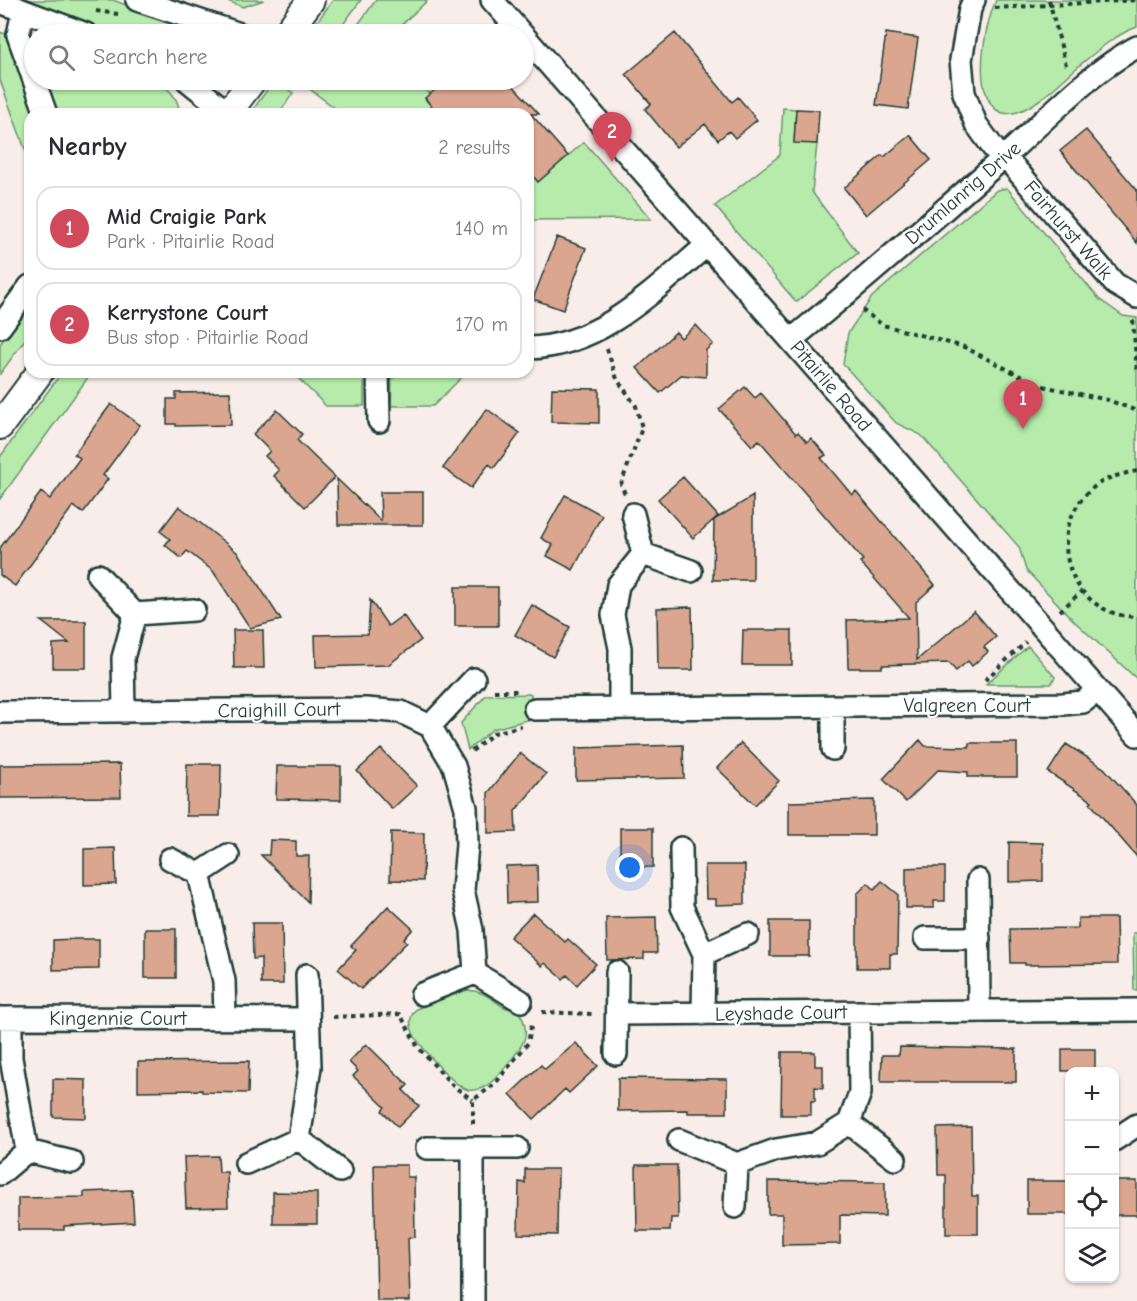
<!DOCTYPE html>
<html lang="en">
<head>
<meta charset="utf-8">
<style>
	:root { --surface:#fff; --page:#f7f7f7; --text:#2b2b33; --muted:#7c7c81; --line:#e1e1e2; --accent:#d1495b }
	body { margin:0; font-family:"Comic Neue",sans-serif; background:var(--page); color:var(--text) }
	.controls { position:absolute; right:18px; bottom:18px; display:grid; overflow:hidden; border-radius:12px; box-shadow:0 2px 4px #0004 }
	.controls button { width:54px; height:54px; display:grid; place-items:center; padding:0; border:0; border-bottom:2px solid var(--line); background:var(--surface); color:var(--text); font:30px sans-serif }
	.you { position:absolute; left:630px; top:868px; width:21px; height:21px; margin:-15px; border:4px solid #fff; border-radius:50%; background:#1a73e8; box-shadow:0 0 0 9px #1a73e833 }
	.badge { display:grid; place-items:center; width:39px; height:39px; border-radius:50%; background:var(--accent); color:#fff; font-size:20px; font-weight:700 }
	.pin { position:absolute; translate:-50% -50px; filter:drop-shadow(0 2px 3px #0008) }
	.pin::after { content:''; position:absolute; top:32px; width:21px; height:18px; background:inherit; clip-path:polygon(0 0,100% 0,50% 100%) }
	.list { margin:0; padding:0; list-style:none }
	h2 { display:flex; justify-content:space-between; align-items:center; height:78px; margin:0; padding:0 24px; font-size:26px }
	h2 small { font-size:20px; font-weight:400; color:var(--muted) }
	.list li { display:grid; grid-template-columns:39px 1fr auto; gap:18px; align-items:center; box-sizing:border-box; height:84px; margin:0 12px 12px; padding:0 12px; border:2px solid var(--line); border-radius:18px }
	.list b { display:block; font-size:22px; white-space:nowrap }
	.list p { margin:0; font-size:20px; white-space:nowrap; color:var(--muted) }
	.list em { font-size:20px; font-style:normal; color:var(--muted) }
	.icon { flex:none; width:33px; height:33px; fill:none; stroke:currentColor; stroke-width:2; stroke-linecap:round; stroke-linejoin:round }
	.map { position:relative; flex:none; width:1137px; height:1301px; overflow:hidden }
	.search { position:absolute; background:var(--surface); box-shadow:0 2px 4px #0004; left:24px; top:24px; width:510px; height:66px; display:flex; align-items:center; gap:15px; box-sizing:border-box; padding:0 21px; border-radius:33px; color:var(--muted); font-size:22px }
	.panel { position:absolute; background:var(--surface); box-shadow:0 2px 4px #0004; left:24px; top:108px; width:510px; height:270px; border-radius:18px }
	.map>svg:first-child { display:block }
	.green { fill:#b6ebac; stroke:#6a9470; stroke-width:1.5 }
	.building { fill:#dba690; stroke:#1f3d34; stroke-width:1.5 }
	.lines { fill:none; stroke-linecap:round; stroke-linejoin:round }
	.minor-casing { stroke:#1f3d34; stroke-width:26 }
	.tertiary-casing { stroke:#1f3d34; stroke-width:30 }
	.path { stroke:#1f3d34; stroke-width:4; stroke-dasharray:4.5 4.5; stroke-linecap:butt }
	.minor { stroke:#fff; stroke-width:21 }
	.tertiary { stroke:#fff; stroke-width:26 }
	.labels { text-anchor:middle; dominant-baseline:central; stroke-width:4.5; stroke-linejoin:round; paint-order:stroke }
	.street-label { font-size:20px; fill:#1f3d34; stroke:#fff }
</style>
</head>
<body>
<div class="map">
<svg width="1137" height="1301" viewBox="0 0 1137 1301">
	<rect width="100%" height="100%" fill="#f8ede9"/>
	<filter id="ink" filterUnits="userSpaceOnUse"><feTurbulence type="fractalNoise" baseFrequency=".0167" numOctaves="2"/><feDisplacementMap in="SourceGraphic" scale="12" xChannelSelector="R" yChannelSelector="G"/><feConvolveMatrix kernelMatrix="1 2 1 2 8 2 1 2 1" color-interpolation-filters="sRGB"/></filter>
	<g filter="url(#ink)">
		<path class="green" d="M16 0H113L202 34H104Z
			M225 0H264L243 7Z
			M333 0H361L336 34H308Z
			M376 0H428L397 29 401 34H351Z
			M996 0H1137V27C1115 35 1098 50 1080 65 1058 83 1001 148 985 90 978 65 986 23 996 0Z
			M0 32 6 34 34 114H30V163L0 80Z
			M45 80H153C168 85 179 99 180 114H57Z
			M274 80 293 93 279 114H250Z
			M319 80H417L430 94 425 99 438 114H343L311 90Z
			M783 108 796 109 794 142 817 144 812 192 858 253 796 302 715 206 780 155Z
			M584 142 651 219 528 220V170L538 182Z
			M1007 188 1099 299 1123 316 1137 318V679L1074 621 1026 570 1019 547 921 435 896 423 843 364 848 333 872 297 997 190Z
			M30 303V333L0 374V344Z
			M62 372H92L0 499V457Z
			M292 372H355L364 378V406H326Z
			M402 372H467L433 406H391L392 379Z
			M1028 646 1055 677 1051 684H986Z
			M531 694V719L493 729 468 750 461 723 486 695Z
			M1133 933H1137V990H1134Z
			M467 990C484 991 491 999 504 1007 510 1010 516 1008 520 1014 525 1021 527 1033 524 1040 520 1051 495 1081 486 1086 481 1089 473 1091 468 1090 454 1086 433 1060 424 1049 414 1037 404 1022 416 1009Z"/>
		<path class="building" d="M675 33 732 102 738 97 757 120 735 138 729 131 718 140 705 124 676 147 645 109 651 104 626 74Z
			M886 33 918 38 908 109 876 105Z
			M447 80H508L539 114H531L568 156 538 182 528 170V114H438L425 98Z
			M796 109 819 110 817 144 794 143Z
			M1086 130 1137 190V243L1060 151Z
			M910 135 931 160 866 215 844 188 882 155 884 157Z
			M557 237 586 248 563 310 533 299Z
			M696 325 713 344 706 350V377L681 375 660 393 637 368 676 332 681 338Z
			M745 387 755 398 761 393 796 434 798 432 807 442 811 438 826 455 821 458 852 495 856 491 935 585 916 602 917 660 974 611 996 637 984 647 988 652 972 666 968 661 956 671 949 663 882 665V668H848L847 620 909 618 860 562 863 560 759 440 752 446 719 409Z
			M552 388 599 389V423L551 422Z
			M230 392 231 425 176 426V424H167V399H176V393Z
			M111 404 140 425 103 475 108 479 83 513 73 506 15 586 0 575V548L41 492 50 499 80 458 74 454Z
			M487 409 520 433 494 468 489 464 471 488 443 468Z
			M277 410 302 434 297 440 335 477 305 507 274 476 279 470 265 456 270 451 253 434Z
			M683 477 718 516 693 538 658 499Z
			M337 479 381 521 380 492H423V525H338Z
			M565 495 602 515 573 570 547 556 553 545 541 538Z
			M753 496V580H713L714 520Z
			M179 506 238 553 281 620 250 628 213 571 187 551 181 558 165 545 170 539 160 531Z
			M455 587H498V626H455Z
			M370 600 388 626 403 615 421 640 388 665 316 667 315 635 368 634Z
			M532 605 570 627 553 657 515 635Z
			M692 607 693 670H658L657 608Z
			M41 621H86V668H53V644L69 643Z
			M233 630H263L264 668H234Z
			M743 630H792V665H742Z
			M920 740 925 746 969 747V743H1017V777H968V772L938 770 906 802 883 779Z
			M741 743 779 781 755 805 717 768Z
			M1066 744 1104 768 1137 805V857L1090 803 1092 801 1048 772Z
			M683 745 684 778 576 780V748Z
			M381 749 417 786 392 809 357 771Z
			M520 753 546 774 515 811 516 832 488 833V793Z
			M120 764 121 797 0 798V765Z
			M187 764H221L220 816H186Z
			M277 766H341V800L276 799Z
			M874 800V835H789V802Z
			M620 828H653V867L620 868Z
			M391 832 424 833 423 881 390 880Z
			M270 840 296 841V856H309L308 902 261 855H269Z
			M1009 842 1043 843V881L1009 882Z
			M115 848 116 884 84 885V849Z
			M537 865 538 902 507 903 506 866Z
			M705 865H745V904L716 905V899H706Z
			M926 867H945V901H934V908H906V868Z
			M882 881 898 894 897 954H890V968H857V894L868 883 874 889Z
			M388 906 413 929 404 939 407 942 361 989 338 969 356 950 351 946Z
			M533 913 565 942 568 939 596 964 577 985 567 975 563 979 545 963 542 966 510 937Z
			M656 917 657 953H644V959L607 960 606 918Z
			M1078 918H1116L1117 964 1025 965V963H1011L1010 929 1078 928Z
			M770 921H809V956H770Z
			M252 923H282L283 984H261V958L253 959Z
			M145 929H176V978H145Z
			M76 939H99V969L53 970V940Z
			M576 1043 598 1066 569 1093 565 1089 534 1119 510 1094 541 1065 545 1069Z
			M366 1044 408 1085 403 1090 419 1106 398 1127 382 1111 385 1107 353 1076 358 1071 349 1062Z
			M900 1047 1016 1049V1082H881L882 1055H899Z
			M1062 1049H1095V1071H1062Z
			M782 1052H815V1066H823V1088L815 1087V1101H811V1115H781Z
			M249 1061 248 1093 202 1092V1090L138 1091V1062Z
			M618 1078 727 1079V1113H688V1110L618 1111Z
			M53 1079 86 1080V1118L53 1117Z
			M971 1127 972 1196H978V1234H946V1175H938L937 1128Z
			M218 1156 219 1172H227L228 1207 186 1208 184 1157Z
			M374 1165H407V1177H414L415 1237 408 1238 410 1301H377Z
			M636 1165H677L678 1218H671L670 1231H637Z
			M525 1169H558L557 1235 518 1234 519 1182 525 1183Z
			M768 1181 885 1182V1216L840 1215V1244L782 1245V1214H768Z
			M1027 1181H1070V1214H1027Z
			M1114 1181H1137V1215H1114Z
			M132 1190 134 1222 64 1226V1230H18V1198L84 1197V1192Z
			M273 1192 317 1193V1224H273Z"/>
		<g class="lines">
			<g class="minor-casing">
				<path id="minor" d="M137 0 240 34
					M492 0 522 34
					M974 0 970 9 961 60 964 93 976 124 994 149 1013 166 1115 284 1137 297
					M0 2 86 34
					M23 11 18 35 46 114
					M524 36 1137 735
					M187 80 228 113
					M0 327 30 286
					M791 340C863 281 933 220 1003 158 1043 122 1091 71 1137 47
					M528 348C601 347 655 289 707 245
					M378 372 379 421
					M633 514 643 554
					M98 575 135 614 123 658 124 712
					M135 614 194 610
					M833 706V749
					M620 708V648L613 615 618 585 643 554 691 571
					M535 709 1063 704 1083 702 1097 691
					M0 712 366 709 401 712 430 726 454 766 466 808 467 845 463 890 472 930 475 973 422 994
					M430 726 474 679
					M681 848 682 907 704 954 703 1014
					M170 859 199 874 228 855
					M199 874 224 981 225 1018
					M978 880 979 1011
					M925 938H979
					M704 954 748 934
					M475 973 521 1001
					M617 1014 1137 1010
					M0 1018 308 1019
					M11 1018V1058L27 1151 72 1162
					M616 1054 617 972
					M849 1123 895 1159
					M299 1139 340 1171
					M679 1140 737 1164 776 1150 817 1143 849 1123 860 1093 859 1012
					M1114 1140 1137 1125
					M427 1148H517
					M473 1148V1301
					M246 1163 299 1139 310 1067 307 975
					M0 1174 27 1151
					M735 1207 737 1164"/>
			</g>
			<g class="tertiary-casing">
				<path id="tertiary" d="M286 34 311 0
					M227 114 253 80
					M0 426 40 372"/>
			</g>
			<path class="path" d="M1049 0 1067 69
				M995 8 1137 0
				M96 11 118 14
				M862 310 883 325 964 347 1038 385 1108 400 1137 411
				M1133 320 1137 373
				M607 349 617 379 636 406 642 428 621 484 625 494
				M1137 471C1122 474 1107 477 1094 487 1041 530 1068 616 1137 617
				M1060 611 1082 591
				M985 680 1026 642
				M494 691H519
				M472 751 494 733 521 726
				M542 1012 592 1014
				M333 1017 400 1014 418 1047 453 1086 473 1100
				M473 1124V1100L495 1084 528 1043 532 1022"/>
			<use href="#minor" class="minor"/>
			<use href="#tertiary" class="tertiary"/>
		</g>
	</g>
	<g class="labels">
		<g class="street-label">
			<text transform="translate(963 193) rotate(-41)">Drumlanrig Drive</text>
			<text transform="translate(1068 230) rotate(49)">Fairhurst Walk</text>
			<text transform="translate(831 386) rotate(49)">Pitairlie Road</text>
			<text x="967" y="705">Valgreen Court</text>
			<text transform="translate(279 710) rotate(-1)">Craighill Court</text>
			<text transform="translate(781 1013) rotate(-1)">Leyshade Court</text>
			<text x="118" y="1018">Kingennie Court</text>
		</g>
	</g>
</svg>
<div class="controls">
<button>+</button>
<button>−</button>
<button><svg class="icon" aria-label="locate" viewBox="0 0 24 24"><circle cx="12" cy="12" r="6"/><path d="M12 2v4M12 18v4M2 12h4M18 12h4"/></svg></button>
<button><svg class="icon" aria-label="layers" viewBox="0 0 24 24"><path d="M12 4l9 5-9 5-9-5zM3 14l9 5 9-5"/></svg></button>
</div>
<div class="you"></div>
<div class="pin badge" style="left:1023px;top:429px">1</div>
<div class="pin badge" style="left:612px;top:162px">2</div>
<div class="search"><svg class="icon" aria-label="search" viewBox="0 0 24 24"><circle cx="10" cy="10" r="6"/><path d="M15 15l6 6"/></svg>Search here</div>
<section class="panel">
<h2>Nearby<small>2 results</small></h2>
<ul class="list">
<li><span class="badge">1</span><div><b>Mid Craigie Park</b><p>Park · Pitairlie Road</p></div><em>140 m</em></li>
<li><span class="badge">2</span><div><b>Kerrystone Court</b><p>Bus stop · Pitairlie Road</p></div><em>170 m</em></li>
</ul>
</section>
</div>
</body>
</html>
